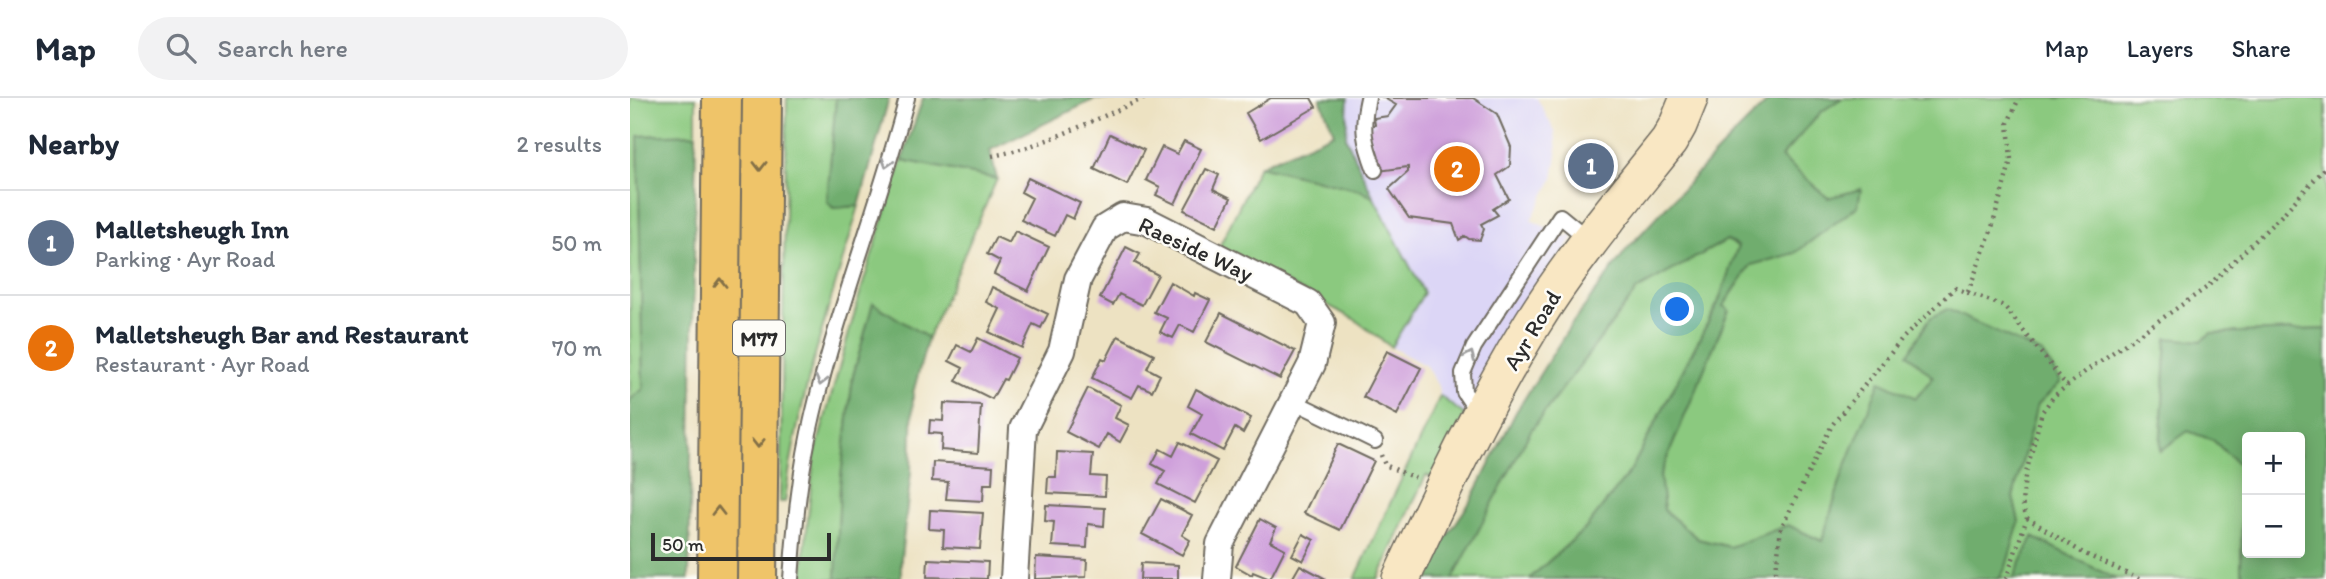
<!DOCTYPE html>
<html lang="en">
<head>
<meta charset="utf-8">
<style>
	:root { --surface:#fff; --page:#f2f2f3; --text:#1f2937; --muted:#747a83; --line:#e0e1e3; --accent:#0f766e }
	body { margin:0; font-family:Itim,sans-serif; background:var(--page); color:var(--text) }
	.controls { position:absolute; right:21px; bottom:21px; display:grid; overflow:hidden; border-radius:7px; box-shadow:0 4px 18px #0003 }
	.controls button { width:63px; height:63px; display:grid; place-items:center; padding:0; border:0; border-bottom:2px solid var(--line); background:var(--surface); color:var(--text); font:35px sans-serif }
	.scale { position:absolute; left:21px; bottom:18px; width:180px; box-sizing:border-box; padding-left:7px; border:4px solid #2b2b2b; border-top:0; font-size:19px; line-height:24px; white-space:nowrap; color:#2b2b2b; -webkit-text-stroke:5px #fdfcf7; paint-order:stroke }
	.you { position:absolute; left:1048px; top:212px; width:24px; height:24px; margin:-18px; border:5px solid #fff; border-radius:50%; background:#1a73e8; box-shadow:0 0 0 10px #1a73e833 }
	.badge { display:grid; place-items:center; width:46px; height:46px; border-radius:50%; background:var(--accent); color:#fff; font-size:23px; font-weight:700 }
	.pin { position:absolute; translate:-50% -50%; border:4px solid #fff; box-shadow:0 2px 7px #0006 }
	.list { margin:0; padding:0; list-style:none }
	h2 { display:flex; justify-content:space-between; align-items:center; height:91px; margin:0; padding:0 28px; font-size:30px }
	h2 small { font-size:23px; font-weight:400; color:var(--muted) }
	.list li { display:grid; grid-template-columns:46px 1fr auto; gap:21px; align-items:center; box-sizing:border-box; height:105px; padding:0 28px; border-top:2px solid var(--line) }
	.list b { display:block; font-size:26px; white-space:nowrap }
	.list p { margin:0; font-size:23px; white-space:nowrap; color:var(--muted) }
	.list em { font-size:23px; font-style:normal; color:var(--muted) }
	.icon { flex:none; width:38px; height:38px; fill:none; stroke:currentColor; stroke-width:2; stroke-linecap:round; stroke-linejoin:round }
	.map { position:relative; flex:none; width:1696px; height:481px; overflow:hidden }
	header { display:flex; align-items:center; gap:42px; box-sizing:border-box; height:98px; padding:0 35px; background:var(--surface); border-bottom:2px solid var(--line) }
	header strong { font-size:33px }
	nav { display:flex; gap:38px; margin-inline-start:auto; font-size:24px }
	.search { width:490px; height:63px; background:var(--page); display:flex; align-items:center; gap:18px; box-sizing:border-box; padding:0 24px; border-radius:38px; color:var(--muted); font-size:26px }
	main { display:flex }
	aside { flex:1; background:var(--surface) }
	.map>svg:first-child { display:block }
	.built { fill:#dcd6f6 }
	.green { fill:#8bc97f; stroke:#5b7a55; stroke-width:2 }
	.forest { fill:#70ad6e; stroke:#4e6c4c; stroke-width:2 }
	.building { fill:#cfa0db }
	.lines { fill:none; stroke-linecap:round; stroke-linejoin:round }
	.lane-casing { stroke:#6f6b60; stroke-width:18 }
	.street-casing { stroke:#6f6b60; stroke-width:30 }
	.secondary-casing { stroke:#6f6b60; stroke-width:40 }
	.highway-casing { stroke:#6f6b60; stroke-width:42 }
	.path { stroke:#6f6b60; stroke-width:4.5; stroke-dasharray:2 5; stroke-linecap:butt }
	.lane { stroke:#fff; stroke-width:14 }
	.street { stroke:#fff; stroke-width:26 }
	.secondary { stroke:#f9e7c3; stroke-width:37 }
	.highway { stroke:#efc469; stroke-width:38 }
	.oneway { stroke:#a0a0a0 }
	.oneway2 { stroke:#837047 }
	.labels { text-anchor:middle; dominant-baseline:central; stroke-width:5; stroke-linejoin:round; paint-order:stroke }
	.shield { fill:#fdfcf7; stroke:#6a6a68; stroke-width:2 }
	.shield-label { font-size:21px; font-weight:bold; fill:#2b2b2b }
	.street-label { font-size:23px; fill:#2b2b2b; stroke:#fdfcf7 }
</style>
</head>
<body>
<header>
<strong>Map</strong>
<div class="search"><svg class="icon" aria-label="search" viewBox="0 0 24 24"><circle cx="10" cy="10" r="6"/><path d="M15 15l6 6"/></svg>Search here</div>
<nav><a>Map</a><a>Layers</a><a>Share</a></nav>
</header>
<main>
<aside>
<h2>Nearby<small>2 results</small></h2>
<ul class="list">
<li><span class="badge" style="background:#5c6f8a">1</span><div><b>Malletsheugh Inn</b><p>Parking · Ayr Road</p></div><em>50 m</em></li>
<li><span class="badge" style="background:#e8710a">2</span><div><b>Malletsheugh Bar and Restaurant</b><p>Restaurant · Ayr Road</p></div><em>70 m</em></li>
</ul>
</aside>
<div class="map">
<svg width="1696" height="481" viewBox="0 0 1696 481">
	<rect width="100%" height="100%" fill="#fdfcf7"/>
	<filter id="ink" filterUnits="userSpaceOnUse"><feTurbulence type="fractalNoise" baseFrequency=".0143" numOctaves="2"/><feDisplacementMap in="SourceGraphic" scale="14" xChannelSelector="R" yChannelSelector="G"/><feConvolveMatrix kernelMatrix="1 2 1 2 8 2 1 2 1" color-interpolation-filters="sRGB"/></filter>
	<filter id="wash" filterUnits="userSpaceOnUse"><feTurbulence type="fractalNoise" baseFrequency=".00686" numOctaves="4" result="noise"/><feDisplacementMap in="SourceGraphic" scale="28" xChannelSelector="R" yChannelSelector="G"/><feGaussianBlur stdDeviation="1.57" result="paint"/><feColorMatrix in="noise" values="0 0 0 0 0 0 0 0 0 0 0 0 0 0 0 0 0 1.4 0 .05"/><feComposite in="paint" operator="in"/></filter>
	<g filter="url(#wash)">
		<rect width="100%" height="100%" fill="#ede2c2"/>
		<path class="built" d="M718 0H907L925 34 927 56 923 81 901 122 938 140 947 132 835 317 810 298 808 288 796 268 761 249 793 195 744 100 716 40Z"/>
		<path class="green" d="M0 0H66V36L8 38 13 291 0 402Z
			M157 0H206L197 103 203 110 229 108C200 206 167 302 155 404H150Z
			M1212 0H1696V231L1581 235 1572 243 1537 241 1530 352 1558 333 1583 342 1606 364 1617 369V407L1612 413 1611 471 1615 481 1370 480 1376 468 1389 424 1383 399 1407 307 1303 279 1286 300 1250 284 1213 375 1192 443 1158 427 1100 449 1068 441 1034 412 1030 377 1098 213 1093 209 1121 167 1165 155 1198 100 1151 59 1191 13Z
			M272 62 367 81 298 240 243 205 223 278 210 387 206 481H172L184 359 231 192Z
			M629 68 730 92 744 100 794 195 761 249 724 221 589 149Z
			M1097 142 1108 148 1088 205 1001 372 956 430 899 481H823L836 453 901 332 1007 192Z
			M810 298 835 317 803 380 796 377 748 481H725Z"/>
		<path class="forest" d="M206 0H259L229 108 203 110 197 103Z
			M293 0H558L549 4 465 1 360 52 367 81 272 62Z
			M690 0H718L716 40 744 100 730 92 629 68 704 35Z
			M1141 0H1212L1191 14 1151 59 1198 100 1231 91 1228 108 1165 155 1121 167 1093 208 1099 212 1030 377 1034 412 1068 441 1100 449 1158 427 1192 443 1213 375 1250 283 1286 300 1303 279 1278 256 1300 220 1317 211 1413 256 1431 284 1407 307 1383 399 1389 424 1376 469 1369 481H899L956 430 1001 372 1088 205 1108 148 1097 142 1007 192 901 332 823 481H797L814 443 842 401 886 314 941 227 997 151 1089 52Z
			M66 36 59 481H0V402L4 366 0 368V302L13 291 8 38Z
			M243 205 298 240 283 295 281 375 271 459V481H206L210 387 223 278Z
			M1696 231V481H1615L1611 471 1612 413 1617 407V455H1670V339H1617V369L1606 364 1583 342 1558 333 1530 353 1537 240 1571 243 1581 235Z
			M1403 439 1486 481H1383Z"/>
		<g id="blocks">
			<path class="building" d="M641 0H681L686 9 631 41 616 15Z
				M754 0H843L867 16 881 49 880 68 867 77 879 101 863 111 868 117 851 126 854 131 850 142 839 141 835 138 829 142 823 126 779 120 759 91 778 74V69L749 73 738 28 745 27 744 20 758 18 766 7Z
				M480 36 514 52 497 87 464 71Z
				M554 43 571 51 545 106 526 97 530 89 516 82 532 49 547 56Z
				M576 71 589 77 583 91 601 100 587 128 554 112Z
				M398 80 450 105 443 121 435 117 425 138 391 122 402 100 391 94Z
				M385 133 419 149 398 193 364 176 370 163 357 156 366 139 379 145Z
				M496 149 510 156 505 165 528 177 512 207 489 196 483 207 470 200Z
				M540 184 564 198 565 195 580 202 564 234 550 227 543 240 530 234 537 220 524 214Z
				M362 189 418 216 411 230 403 226 392 250 359 234 370 211 356 204Z
				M591 215 665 253 650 281 576 244Z
				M488 238 524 256 517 270 530 277 522 293 509 287 502 300 462 280 472 260 476 262Z
				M348 240 387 260 376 282 373 281 362 301 326 283 333 270 319 263 327 247 341 254Z
				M757 253 791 270 767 317 733 299Z
				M458 290 491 307 485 320 499 327 490 344 477 336 469 351 436 334Z
				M566 291 621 320 613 335 605 330 593 353 561 336 572 316 558 308Z
				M314 305 351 307 348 355 311 352 312 336 299 335 300 322 313 323Z
				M550 344 587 363 565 405 528 386 535 373 522 366 530 351 543 358Z
				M708 346 744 363 710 432 674 415Z
				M427 354 463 356 461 378 476 379 475 398 417 395 418 379H426Z
				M303 364 363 368 362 386H354L353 403 316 401 318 384 302 383Z
				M531 401 562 417 552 437 560 442 552 457 512 436Z
				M416 407 475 410 474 428 458 426 457 450 422 448 424 424 415 423Z
				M300 412 353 415 350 451 313 449 314 432 299 431Z
				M630 421 646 430 640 443 655 451 640 481 623 474 622 477 606 468Z
				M673 436 684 442 673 463 662 457Z
				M406 459 457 462 456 479 405 481Z
				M298 461 358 464 357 481 297 479Z
				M511 465 548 467V481H510Z
				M670 467 696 481H662Z"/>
		</g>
	</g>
	<g filter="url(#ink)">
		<use href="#blocks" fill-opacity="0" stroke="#6f6b60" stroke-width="2"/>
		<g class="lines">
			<g class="lane-casing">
				<path id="lane" d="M738 0C731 31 734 43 745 72
					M663 303 745 343
					M848 315 834 294 833 275 844 249 930 118 958 141
					M161 481C165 426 170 371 183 317 208 210 249 107 277 0"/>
			</g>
			<g class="street-casing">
				<path id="street" d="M384 481 393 331 432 253 448 181 475 130 493 119 517 123 678 205 692 225 682 266 590 446 587 481"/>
			</g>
			<g class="secondary-casing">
				<path id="secondary" d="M771 481C811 394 852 308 902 226 942 161 992 102 1039 43L1048 27 1059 0"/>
			</g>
			<g class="highway-casing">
				<path id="highway" d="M87 481 92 0
					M127 481 132 0"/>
			</g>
			<path class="path" d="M362 58C415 48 465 21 515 0
				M1338 194 1361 133 1381 62 1378 25 1389 0
				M751 357 755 367 785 380
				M1397 420 1453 455 1509 481
				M1145 481 1151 430 1202 327 1274 239 1325 190 1374 208 1437 288
				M1376 481 1397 420 1392 405 1395 379 1412 314 1424 298 1456 273 1576 190 1652 117 1696 69"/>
			<use href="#lane" class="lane"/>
			<use href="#street" class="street"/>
			<use href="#secondary" class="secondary"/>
			<use href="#highway" class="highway"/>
		</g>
		<defs><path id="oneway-chevron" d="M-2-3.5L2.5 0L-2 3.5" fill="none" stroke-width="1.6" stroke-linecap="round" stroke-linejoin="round" transform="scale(1.75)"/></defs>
		<g class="oneway">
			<use href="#oneway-chevron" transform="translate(257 65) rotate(107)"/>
			<use href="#oneway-chevron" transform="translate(840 258) rotate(-67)"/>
			<use href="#oneway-chevron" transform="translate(191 283) rotate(104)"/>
		</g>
		<g class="oneway2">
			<use href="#oneway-chevron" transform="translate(130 68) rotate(90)"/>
			<use href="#oneway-chevron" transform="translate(90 185) rotate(-90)"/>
			<use href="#oneway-chevron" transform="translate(128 345) rotate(90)"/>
			<use href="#oneway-chevron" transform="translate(88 413) rotate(-90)"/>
		</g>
	</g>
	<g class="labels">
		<rect class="shield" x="103" y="222.5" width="52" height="35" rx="5"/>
		<g class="shield-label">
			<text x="129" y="240">M77</text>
		</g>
		<g class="street-label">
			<text transform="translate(566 151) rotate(25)">Raeside Way</text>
			<text transform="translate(902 232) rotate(-59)">Ayr Road</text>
		</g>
	</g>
</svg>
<div class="controls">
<button>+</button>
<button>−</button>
</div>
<div class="scale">50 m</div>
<div class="you"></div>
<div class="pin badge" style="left:961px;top:68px;background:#5c6f8a">1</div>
<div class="pin badge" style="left:827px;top:71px;background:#e8710a">2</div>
</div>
</main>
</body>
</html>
